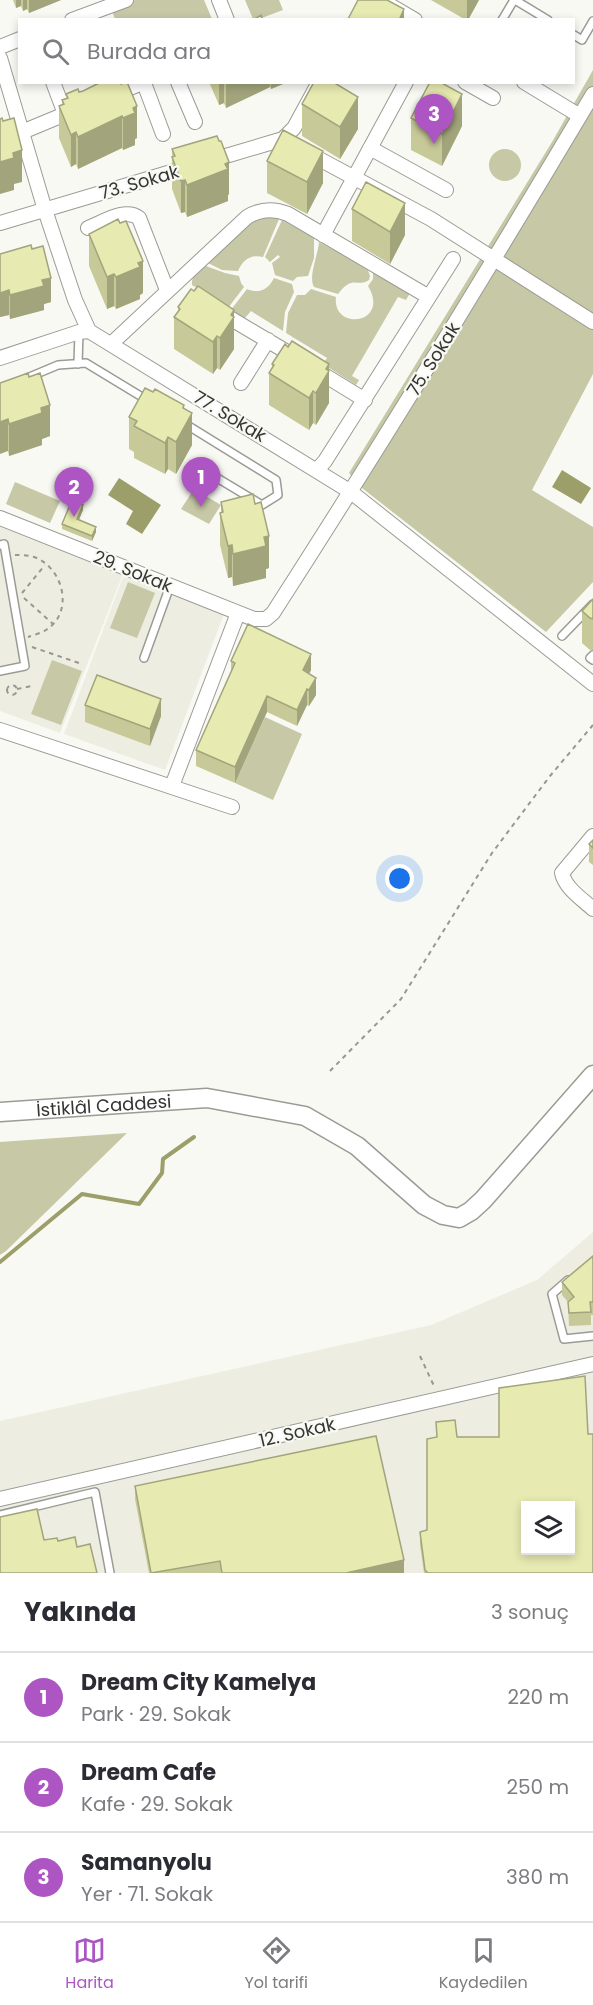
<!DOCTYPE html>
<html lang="tr">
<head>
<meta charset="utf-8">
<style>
	:root { --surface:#fff; --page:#f2f2f3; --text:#2b2b33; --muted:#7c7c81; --line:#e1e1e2; --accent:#ad55c2 }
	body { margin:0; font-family:Poppins,sans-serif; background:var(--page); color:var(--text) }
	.controls { position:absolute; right:18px; bottom:18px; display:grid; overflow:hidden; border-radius:0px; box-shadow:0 3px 9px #0003 }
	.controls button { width:54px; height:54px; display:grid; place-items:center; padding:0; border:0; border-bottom:2px solid var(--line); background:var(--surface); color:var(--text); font:30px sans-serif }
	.you { position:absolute; left:400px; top:879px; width:21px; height:21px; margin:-15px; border:4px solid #fff; border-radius:50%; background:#1a73e8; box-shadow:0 0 0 9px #1a73e833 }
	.badge { display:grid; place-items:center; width:39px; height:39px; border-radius:50%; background:var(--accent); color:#fff; font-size:20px; font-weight:700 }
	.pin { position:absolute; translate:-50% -50px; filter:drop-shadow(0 2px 3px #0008) }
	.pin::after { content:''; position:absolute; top:32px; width:21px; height:18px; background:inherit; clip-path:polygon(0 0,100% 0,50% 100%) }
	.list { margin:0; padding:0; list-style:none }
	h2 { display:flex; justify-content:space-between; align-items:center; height:78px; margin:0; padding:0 24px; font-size:26px }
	h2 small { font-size:20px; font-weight:400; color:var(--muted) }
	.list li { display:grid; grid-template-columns:39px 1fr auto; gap:18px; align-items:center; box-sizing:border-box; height:90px; padding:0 24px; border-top:2px solid var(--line) }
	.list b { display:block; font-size:22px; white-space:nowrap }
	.list p { margin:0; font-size:20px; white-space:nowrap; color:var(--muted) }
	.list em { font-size:20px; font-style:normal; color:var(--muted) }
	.icon { flex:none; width:33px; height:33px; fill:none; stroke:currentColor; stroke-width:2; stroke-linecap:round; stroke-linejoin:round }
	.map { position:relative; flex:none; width:593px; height:1573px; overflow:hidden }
	.search { position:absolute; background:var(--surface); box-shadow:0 3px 9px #0003; left:18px; right:18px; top:18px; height:66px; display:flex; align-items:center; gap:15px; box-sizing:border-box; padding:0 21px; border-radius:0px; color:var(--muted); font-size:22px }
	.sheet { height:348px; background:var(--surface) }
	nav { display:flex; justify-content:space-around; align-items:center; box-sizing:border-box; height:84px; border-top:2px solid var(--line); background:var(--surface); font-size:16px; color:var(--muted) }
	nav a { display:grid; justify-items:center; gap:3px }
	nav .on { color:var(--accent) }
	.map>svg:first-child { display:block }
	.built { fill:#edeee1; fill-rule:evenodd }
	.green { fill:#c6c8a6 }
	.water { fill:#9d9f6a }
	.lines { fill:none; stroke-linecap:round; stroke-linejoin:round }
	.stream { stroke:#9d9f6a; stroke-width:4 }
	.lane-casing { stroke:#9b9b96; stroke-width:10 }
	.street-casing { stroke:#9b9b96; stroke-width:16 }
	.secondary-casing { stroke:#9b9b96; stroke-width:21 }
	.path { stroke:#979794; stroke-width:2; stroke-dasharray:4.5 4.5; stroke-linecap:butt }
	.lane { stroke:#fff; stroke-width:7 }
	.street { stroke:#fff; stroke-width:14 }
	.secondary { stroke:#fff; stroke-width:18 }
	.wall { fill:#c7c998 }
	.shaded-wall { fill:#a2a47c }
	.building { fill:#e7eab1; stroke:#a2a47c; stroke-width:1.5; fill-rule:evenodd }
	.labels { text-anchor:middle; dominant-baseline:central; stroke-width:4.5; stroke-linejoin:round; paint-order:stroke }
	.street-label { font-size:18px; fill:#353533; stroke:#f9f9f4 }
</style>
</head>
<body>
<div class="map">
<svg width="593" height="1573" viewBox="0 0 593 1573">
	<rect width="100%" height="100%" fill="#f9f9f4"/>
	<path class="built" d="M0 524 123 574 60 733 0 711Z
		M124 574 224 614 165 770 64 734Z
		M593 1232V1573H0V1421L431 1325 537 1280ZM526 1506H570V1550H526Z"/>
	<path class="green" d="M135 0H204L212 19H115L112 11 114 9Z
		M245 0H279L283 10 259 19H253Z
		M593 70V374L532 490 593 527V582L546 632 362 488 349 473 552 142Z
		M489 165a16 16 0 1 1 32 0a16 16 0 1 1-32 0Z
		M272 215 279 219 263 257C250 254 243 260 238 271L222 270 208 263 248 223 258 218Z
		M282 220 314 238V258L308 276 297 277 293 281 275 275 272 263 280 257 278 255 270 262 265 257Z
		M319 242 367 268 370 276 369 280C357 288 353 274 338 294L314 287C308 277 318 255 319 242Z
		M206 266 225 273 239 276 241 283 244 287 228 308 192 285C191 275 198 272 206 266Z
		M373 272 410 293 406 300 398 297 352 376 359 380 356 385 323 364 327 358 286 333 288 313 297 295H305L311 289 336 297C332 332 391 324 368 286L373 279Z
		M274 278 292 284 294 292 285 312 283 331 251 311 245 318 230 311 247 289C259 294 268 290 274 278Z
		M15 482 60 501 50 523 6 504Z
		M194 489 221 505 209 524 181 509Z
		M128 582 155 593 137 638 110 628Z
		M52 660 82 671 61 725 31 714Z
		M265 717 302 734 273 800 235 783Z
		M127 1133 6 1251 0 1255V1142Z"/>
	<path class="water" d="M562 470 591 488 581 504 552 487Z
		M119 478 161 505 142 534 126 524 133 511 108 495Z"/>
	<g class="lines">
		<path class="stream" d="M0 1262 82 1194 139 1204 162 1173 163 1159 194 1137"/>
		<g class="lane-casing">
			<path id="lane" d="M515 0 548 20
				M502 20 514 0
				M574 35 582 40 593 21
				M78 364 79 332
				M27 378 58 365 86 363 147 400
				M187 425 276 480 278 495 262 505 204 470
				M0 545 4 544 25 666 0 671
				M562 636 593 604
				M593 655 590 658 593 660
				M144 658 170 586
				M568 1280 552 1294 564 1339 593 1336
				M0 1515 95 1492 110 1573"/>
		</g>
		<g class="street-casing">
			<path id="street" d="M219 0 227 20
				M381 0 415 20
				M72 20 126 0
				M0 47 20 39
				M0 58 45 210 75 300 89 331 351 492 593 684
				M53 82 65 114
				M178 82 195 122
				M465 82 493 98
				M524 82 580 116
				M144 83 163 134
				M113 95 144 82
				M22 132 75 110
				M370 148 446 190
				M308 153 431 219 593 322
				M209 161 283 139 294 128 319 82
				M0 223 188 167
				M88 228C102 223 125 207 139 218L167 290
				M323 235 406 82
				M218 311 297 358
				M111 344 247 217C260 209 273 208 288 214L429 297
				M0 358 79 332 89 331
				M316 370 365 400
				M241 383 268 340
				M317 470 325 461 453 259
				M0 518 254 619H266L273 613C383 442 489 269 593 94
				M0 730 232 807
				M172 786 238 613
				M593 836 562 873C565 888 582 899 593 909
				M0 1499 593 1364"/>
		</g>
		<g class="secondary-casing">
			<g id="secondary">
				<path id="s1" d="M0 1112 207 1098 305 1116 357 1146 424 1205 443 1215 459 1218 471 1211 483 1200 593 1075"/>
			</g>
		</g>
		<path class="path" d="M15 555C21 555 28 555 34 557 63 567 75 612 46 630 41 633 34 635 28 637
			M22 593 45 565
			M24 598 53 624
			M32 647 82 664
			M7 690a5 5 0 1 1 10 0a5 5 0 1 1-10 0Z
			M17 689 32 686
			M330 1071 401 999 492 853 550 776 593 725
			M420 1356 434 1386"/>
		<use href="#lane" class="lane"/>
		<use href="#street" class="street"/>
		<use href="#secondary" class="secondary"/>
	</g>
	<path class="wall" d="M13 0H61L29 13 27 9 23 11 21 6 16 8Z
		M431 0H479L468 20H466Z
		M101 82 137 138 135 139V145L123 150 122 148 78 169 76 164 71 167 59 138V106L62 105V100L66 98V94L83 91Z
		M209 82H283V84L271 89 270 87 226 108 224 103 219 105Z
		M302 104 358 129 340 159 302 136Z
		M411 118 462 126 442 166 411 150Z
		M172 149 229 194 228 195V201L187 217 185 212 181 213 172 189Z
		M267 161 323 183 307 214 267 193Z
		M352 209 405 235 390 264 352 241Z
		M89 234 143 293 140 295V299L116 309 114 306 107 309 89 266Z
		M0 254 51 302 44 304V310L10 319 9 315 0 317Z
		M178 307 234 310V349L220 370 217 368 213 374 174 349V317L178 312Z
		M272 364 329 371V403L316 425 313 423 309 430 269 405V373L272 368Z
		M0 383 50 436 42 439V445L9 456 8 451Z
		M184 409 192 445 176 474 168 469 165 474 134 458V452L129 449V417Z
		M221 502 269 568 266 569V578L233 586 232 577 228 578 220 545V513H221Z
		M83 510 79 520 96 532 92 541 62 529V524Z
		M593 599V650H590L582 643V611Z
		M231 661 311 670 309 674 316 695 309 706 307 705 297 726 267 712 235 783 196 766V750L231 673Z
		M85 705 161 716 150 746 85 722Z
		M593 840V865L589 862V844Z
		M593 1256V1315H591V1325L569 1326 568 1302 562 1295V1282Z
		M457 1437 593 1573H424L420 1545V1532L427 1530Z
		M135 1486 404 1573H149L135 1499Z"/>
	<path class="shaded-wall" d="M16 0H21V6L16 8Z
		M23 0H27V9L23 11Z
		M29 0H61L29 13Z
		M467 0H479L468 20H467Z
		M404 9V20H399Z
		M219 82H224V103L219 105Z
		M226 82H270V87L226 108Z
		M271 82H283V84L271 89Z
		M462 94V126L442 166V134Z
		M358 97V129L340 159V127Z
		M137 106V138L135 139V145L123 150V118L133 108Z
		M122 116V148L78 169V137Z
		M76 132V164L71 167V135Z
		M22 150V182L14 184V190L0 194V162L13 153Z
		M323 151V183L307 214V182Z
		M229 162V194L228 195V201L187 217V185Z
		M185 180V212L181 213V181Z
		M405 203V235L390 264V232Z
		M143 261V293L140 295V299L116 309V277L138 263Z
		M114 274V306L107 309V277Z
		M51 278V302L44 304V310L10 319V295L42 280Z
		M9 290V315L0 317V293Z
		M234 310V349L220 370V338Z
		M217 336V368L213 374V342Z
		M329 364V403L316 425V393L326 369Z
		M313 391V423L309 430V398Z
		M50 405V436L42 439V445L9 456V424L41 408Z
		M184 405V427L192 413V445L176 474V442L183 408Z
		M8 419V451L0 454V422Z
		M168 437V469L165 474V443Z
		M83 505V510L77 524V519Z
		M96 527V532L92 541V536Z
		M269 536V568L266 569V578L233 586V554L264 537Z
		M232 545V577L228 578V546Z
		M311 654V670L303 686V670Z
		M316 678V695L309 706V690Z
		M307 689V705L297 726V710Z
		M267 696V712L235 783V767Z
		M161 699V716L150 746V729Z
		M404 1560V1573H346Z"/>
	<path class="building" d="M358 0H387L404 9 399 20H349L348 19Z
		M261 15 263 20H253Z
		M101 82H121V84L127 82 137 106 133 108 135 113 123 118 122 116 78 137 76 132 71 135 59 106 64 104 62 100 68 98 66 94 78 89 79 92 83 91Z
		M314 82H333L358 97 340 127 302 104Z
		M430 82H440L462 94 442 134 411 118Z
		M2 118 3 121 14 118 22 150 13 153 14 158 0 162V119Z
		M283 130 323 151 307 182 267 161Z
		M217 136 219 141H221L229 162 225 164 228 169 187 185 185 180 181 181 172 157 175 156 172 149Z
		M366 182 405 203 390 232 352 209Z
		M118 219 120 223 126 221 143 261 138 263 140 267 116 277 114 274 107 277 89 234Z
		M31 245 32 249 43 246 51 278 42 280 44 286 10 295 9 290 0 293V254Z
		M198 286 234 310 231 315 234 317 220 338 217 336 213 342 174 317 180 309 178 307 191 289 194 291Z
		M292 341 329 364 326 369 329 371 316 393 313 391 309 398 269 373 274 365 272 364 285 344 288 347Z
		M28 373 29 377 40 373 50 405 41 408 42 413 9 424 8 419 0 422V383Z
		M145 388 153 392 155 389 184 405 183 408 192 413 176 442 168 437 165 443 134 426 137 421 129 417Z
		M253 494 255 504 261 502 269 536 264 537 266 546 233 554 232 545 228 546 220 513 223 512 221 502Z
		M72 500 83 505 77 519 96 527 92 536 62 524Z
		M593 599V619L590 618 582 611Z
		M248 624 311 654 303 670 316 678 309 690 307 689 297 710 267 696 235 767 196 750 235 663 231 661Z
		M97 675 161 699 150 729 85 705Z
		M593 840V848L589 844Z
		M593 1256V1302H590L591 1312 569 1313 568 1302 574 1297 562 1282Z
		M585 1376 588 1434H593V1573H428L425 1570 420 1532 427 1530V1439L437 1437 436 1422 455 1420 457 1437H499V1388ZM525 1506H570V1551H525Z
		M376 1436 404 1560 346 1573H222L220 1561 151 1573 135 1486Z
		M37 1509 44 1540 57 1538 58 1541 75 1537 77 1547 90 1544 97 1573H0V1517Z"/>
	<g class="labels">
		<g class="street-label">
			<text transform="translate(139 182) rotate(-16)">73. Sokak</text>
			<text transform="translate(433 359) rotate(-58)">75. Sokak</text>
			<text transform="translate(230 416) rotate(31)">77. Sokak</text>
			<text transform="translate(133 571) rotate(22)">29. Sokak</text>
			<text stroke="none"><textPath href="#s1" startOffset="104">İstiklâl Caddesi</textPath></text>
			<text transform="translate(297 1432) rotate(-13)">12. Sokak</text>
		</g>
	</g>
</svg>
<div class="controls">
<button><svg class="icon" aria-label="layers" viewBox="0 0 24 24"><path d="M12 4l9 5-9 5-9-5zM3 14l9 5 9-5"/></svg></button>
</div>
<div class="you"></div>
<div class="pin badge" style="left:201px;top:507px">1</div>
<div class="pin badge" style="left:74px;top:517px">2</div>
<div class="pin badge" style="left:434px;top:144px">3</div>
<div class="search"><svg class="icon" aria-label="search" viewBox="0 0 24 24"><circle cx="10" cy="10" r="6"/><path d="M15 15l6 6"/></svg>Burada ara</div>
</div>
<section class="sheet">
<h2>Yakında<small>3 sonuç</small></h2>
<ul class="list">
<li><span class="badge">1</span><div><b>Dream City Kamelya</b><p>Park · 29. Sokak</p></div><em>220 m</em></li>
<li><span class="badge">2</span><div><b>Dream Cafe</b><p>Kafe · 29. Sokak</p></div><em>250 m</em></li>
<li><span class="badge">3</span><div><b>Samanyolu</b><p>Yer · 71. Sokak</p></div><em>380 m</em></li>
</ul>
</section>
<nav>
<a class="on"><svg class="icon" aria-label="map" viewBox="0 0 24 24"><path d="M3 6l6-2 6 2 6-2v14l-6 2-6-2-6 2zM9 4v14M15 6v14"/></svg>Harita</a>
<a><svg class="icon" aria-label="directions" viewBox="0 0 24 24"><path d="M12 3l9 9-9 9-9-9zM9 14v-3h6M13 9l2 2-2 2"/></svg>Yol tarifi</a>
<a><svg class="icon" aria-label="saved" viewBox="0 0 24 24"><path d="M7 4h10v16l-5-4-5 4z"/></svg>Kaydedilen</a>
</nav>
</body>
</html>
